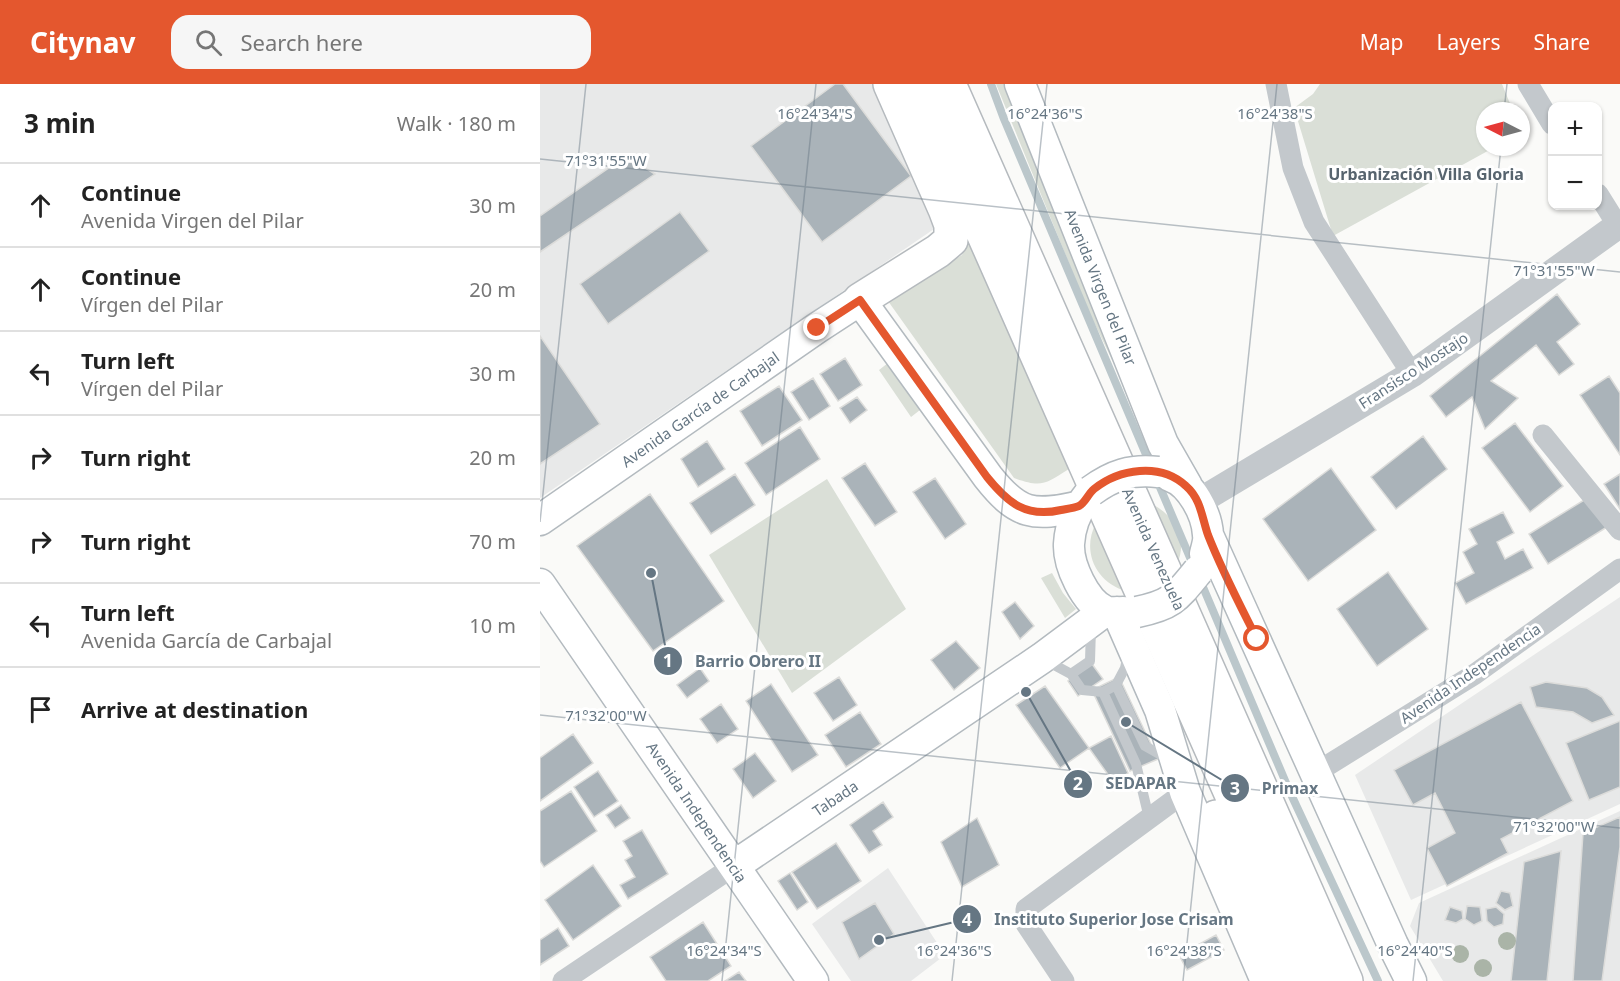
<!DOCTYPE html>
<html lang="en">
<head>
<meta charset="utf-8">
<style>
	:root { --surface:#fff; --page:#f6f6f6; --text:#222; --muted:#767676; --line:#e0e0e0; --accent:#e4572e }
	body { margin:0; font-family:"Noto Sans",sans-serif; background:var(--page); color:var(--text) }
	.controls { position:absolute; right:18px; top:18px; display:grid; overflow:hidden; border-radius:12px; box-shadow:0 2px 4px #0004 }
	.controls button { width:54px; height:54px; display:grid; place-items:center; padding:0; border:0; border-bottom:2px solid var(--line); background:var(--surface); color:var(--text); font:30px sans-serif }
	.compass { position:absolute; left:936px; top:18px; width:54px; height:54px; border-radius:50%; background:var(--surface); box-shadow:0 2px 4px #0004; rotate:276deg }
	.stop { position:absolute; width:18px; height:18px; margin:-14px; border:4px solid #e4572e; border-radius:50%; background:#fff }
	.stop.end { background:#e4572e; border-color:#fff; box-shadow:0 2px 6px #0008 }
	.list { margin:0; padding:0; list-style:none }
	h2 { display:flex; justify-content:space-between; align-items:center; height:78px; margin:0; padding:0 24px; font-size:26px }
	h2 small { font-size:20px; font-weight:400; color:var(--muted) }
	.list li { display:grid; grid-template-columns:39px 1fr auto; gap:18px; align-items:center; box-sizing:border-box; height:84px; padding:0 24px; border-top:2px solid var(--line) }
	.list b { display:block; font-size:22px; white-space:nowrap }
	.list p { margin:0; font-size:20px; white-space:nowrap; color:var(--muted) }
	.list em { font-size:20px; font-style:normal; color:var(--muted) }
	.icon { flex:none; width:33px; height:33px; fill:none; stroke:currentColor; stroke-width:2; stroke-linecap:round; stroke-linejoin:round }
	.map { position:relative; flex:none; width:1080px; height:897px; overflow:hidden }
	header { display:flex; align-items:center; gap:36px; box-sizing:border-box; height:84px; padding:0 30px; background:var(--accent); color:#fff }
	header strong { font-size:28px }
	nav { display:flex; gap:33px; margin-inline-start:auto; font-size:21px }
	.search { width:420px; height:54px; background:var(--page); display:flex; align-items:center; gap:15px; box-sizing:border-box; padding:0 21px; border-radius:18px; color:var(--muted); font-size:22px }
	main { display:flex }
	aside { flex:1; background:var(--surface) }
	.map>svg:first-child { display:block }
	.built { fill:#e8e9e9 }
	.green { fill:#dadfd7 }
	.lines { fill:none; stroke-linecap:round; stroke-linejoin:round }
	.stream { stroke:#bbc7cb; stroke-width:8 }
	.building { fill:#aab3b9; stroke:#dcdcda; stroke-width:1.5 }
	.secondary-casing { stroke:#b3babf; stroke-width:33 }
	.primary-casing { stroke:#b5babe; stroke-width:36 }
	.service { stroke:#c3c8cc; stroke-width:10 }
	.minor { stroke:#c3c8cc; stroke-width:21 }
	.tertiary { stroke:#c3c8cc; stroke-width:27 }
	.secondary { stroke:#fff; stroke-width:30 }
	.primary { stroke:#fff; stroke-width:33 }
	.secondary-bridge-casing { stroke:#b3babf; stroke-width:33; stroke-linecap:butt }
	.secondary-bridge { stroke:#fff; stroke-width:30 }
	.tree { fill:#aab4a7 }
	.route { stroke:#e4572e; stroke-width:8 }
	.ticks { fill:none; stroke:#657683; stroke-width:1.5; stroke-opacity:0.45 }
	.labels { text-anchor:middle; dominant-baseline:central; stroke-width:6; stroke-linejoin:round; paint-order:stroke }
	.street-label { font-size:15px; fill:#657683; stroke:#fff }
	.neighbourhood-label { font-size:16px; font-weight:bold; fill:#57646e; stroke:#fff }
	.ticks-label { font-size:15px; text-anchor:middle; fill:#657683; stroke:#fff; stroke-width:6; stroke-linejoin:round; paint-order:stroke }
	.leader { fill:none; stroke:#657683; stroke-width:2 }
	.callout-dot { fill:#657683; stroke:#fff; stroke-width:2 }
	.mark-label { font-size:18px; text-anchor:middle; font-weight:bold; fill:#fff }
	.callout-label { font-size:16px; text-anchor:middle; font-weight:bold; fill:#657683; stroke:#fff; stroke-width:6; stroke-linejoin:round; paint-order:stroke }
</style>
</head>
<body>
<header>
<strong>Citynav</strong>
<div class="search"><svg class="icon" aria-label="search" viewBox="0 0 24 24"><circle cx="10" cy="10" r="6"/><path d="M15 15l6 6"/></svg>Search here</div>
<nav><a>Map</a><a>Layers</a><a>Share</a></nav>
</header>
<main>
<aside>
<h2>3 min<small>Walk · 180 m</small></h2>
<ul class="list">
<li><svg class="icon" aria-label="ahead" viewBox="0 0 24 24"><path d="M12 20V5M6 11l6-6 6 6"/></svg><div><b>Continue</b><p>Avenida Virgen del Pilar</p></div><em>30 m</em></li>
<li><svg class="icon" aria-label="ahead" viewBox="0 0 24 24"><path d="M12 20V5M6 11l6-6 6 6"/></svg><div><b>Continue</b><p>Vírgen del Pilar</p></div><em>20 m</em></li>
<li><svg class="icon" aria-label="left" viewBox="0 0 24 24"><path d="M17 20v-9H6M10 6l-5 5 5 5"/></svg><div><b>Turn left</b><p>Vírgen del Pilar</p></div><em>30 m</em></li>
<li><svg class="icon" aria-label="right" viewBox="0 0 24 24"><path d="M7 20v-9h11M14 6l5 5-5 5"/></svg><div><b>Turn right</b></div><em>20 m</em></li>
<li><svg class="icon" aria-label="right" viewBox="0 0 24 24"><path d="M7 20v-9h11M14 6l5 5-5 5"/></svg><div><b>Turn right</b></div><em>70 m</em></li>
<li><svg class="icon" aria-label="left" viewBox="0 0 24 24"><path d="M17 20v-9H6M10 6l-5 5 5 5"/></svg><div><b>Turn left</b><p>Avenida García de Carbajal</p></div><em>10 m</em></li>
<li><svg class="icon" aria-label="arrive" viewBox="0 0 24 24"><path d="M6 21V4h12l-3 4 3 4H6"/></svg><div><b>Arrive at destination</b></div></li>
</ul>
</aside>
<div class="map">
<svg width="1080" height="897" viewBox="0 0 1080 897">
	<rect width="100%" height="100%" fill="#fafaf8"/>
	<path class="built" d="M0 0H334L394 145 0 414Z
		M1080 513V720L871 816 815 691Z
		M1080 727V897H903L870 842 879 819Z
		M348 784 405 871 371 897H311L272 840Z"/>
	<path class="green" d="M456 0H467L587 307 548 226Z
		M780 0H962L973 27H945V63H955L793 152 754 24 773 10Z
		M428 156 529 385C505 400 502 404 474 394L348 217 422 171Z
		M348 279 380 326 371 333 339 286Z
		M287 395 366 525 252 609 169 471Z
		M610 419C633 430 649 454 637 480Z
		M556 439 586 507C556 499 541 467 556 439Z
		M512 489 523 509 536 525 525 534 501 494Z"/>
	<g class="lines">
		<path class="stream" d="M451 0 464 35 610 380
			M616 394 654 483
			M660 496 749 706 838 897"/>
	</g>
	<path class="building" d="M295 0H303L371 92 282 158 211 62Z
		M86 72 115 90 0 168V132Z
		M140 128 169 167 68 240 40 200Z
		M1017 210 1040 240 1017 258 1034 280 1019 291 996 261 951 297 978 314 945 345 932 313 906 333 890 312Z
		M0 252 60 340 0 380Z
		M305 274 322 301 298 317 280 290Z
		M1069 292 1080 309V371L1040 311Z
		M273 294 290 322 269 336 251 308Z
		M239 302 262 336 222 362 200 327Z
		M317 313 327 326 310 339 300 324Z
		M975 339 1023 402 990 428 942 364Z
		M260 343 280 375 226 411 205 379Z
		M883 352 907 385 856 425 831 393Z
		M167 357 185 385 158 403 141 375Z
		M325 379 357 428 335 442 302 394Z
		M791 384 836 446 768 497 723 435Z
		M195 390 215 421 171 450 150 419Z
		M1080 390V425L1064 400Z
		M395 394 426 440 405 455 373 408Z
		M110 410 184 517 113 567 37 462Z
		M1049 413 1067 443 1008 480 989 450Z
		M963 428 974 449 957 458 965 475 983 465 993 484 926 520 915 499 934 489 923 468 937 460 929 445Z
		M848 488 888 545 837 582 797 525Z
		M475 518 494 542 480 555 462 528Z
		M416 557 440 584 414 606 391 576Z
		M552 580 563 595 538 612 528 597Z
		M160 584 169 597 147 614 137 601Z
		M299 593 317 621 293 637 274 609Z
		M579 593 618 675 590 687 552 606Z
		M1006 598 1047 604 1062 613 1074 631 1052 639 1033 628 996 623 990 603Z
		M231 600 278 671 252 688 206 617Z
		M505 602 549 664 520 684 476 621Z
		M981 618 1033 717 961 755 968 769 907 802 887 764 915 749 895 709 873 721 854 686Z
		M181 620 198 645 177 659 160 635Z
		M320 628 341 660 306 683 285 651Z
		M1080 637V703L1049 716 1026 659Z
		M33 650 53 679 0 717V674Z
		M571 652 588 689 574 699 549 664Z
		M215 669 236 697 213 714 193 685Z
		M58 687 78 717 54 733 34 703Z
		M31 707 57 747 4 783 0 777V727Z
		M343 718 353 733 333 747 342 761 329 769 310 741Z
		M81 721 90 734 75 744 66 731Z
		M1080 733V763L1062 897H1033L1043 749Z
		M437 734 459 781 422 803 401 758Z
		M102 746 128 790 88 815 80 801 95 793 85 776 92 772 83 757Z
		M296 759 321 797 277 825 252 788Z
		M1021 767 1007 897H971L984 778Z
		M53 781 81 822 33 856 5 816Z
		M250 789 268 818 257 826 238 797Z
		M961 807 970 809 973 822 965 826 956 819Z
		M335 819 354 850 319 875 302 838Z
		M927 822 940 823 942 837 934 841 925 835Z
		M910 823 922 827 923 835 916 839 905 836Z
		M956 823 964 830 963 840 954 843 947 837 946 825Z
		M163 838 191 882 168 897H126L110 873Z
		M18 844 29 862 0 881V856Z
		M676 851 684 866 647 886 639 871Z
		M199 888 206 897H185Z"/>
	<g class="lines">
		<g class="secondary-casing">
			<path id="secondary" d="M480 0 623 360 647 402
				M630 392C651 399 667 430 668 451 669 457 666 465 665 470
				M549 410C537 425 530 440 529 460 528 481 545 518 565 527 570 529 578 528 583 528
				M0 436 277 244 320 216 448 393C478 431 493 433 540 422
				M668 451 853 861 871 897
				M0 500 273 897
				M577 528 620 626 645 708 726 897
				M194 782 502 574 565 527"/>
		</g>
		<g class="primary-casing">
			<path id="primary" d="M377 0 774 897
				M409 0 806 897
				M320 216 398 167 411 156V141L405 125 350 0
				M676 733 748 897"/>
		</g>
		<path class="service" d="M505 576 531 590 550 577 551 544
			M531 590 542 606 563 608 596 680 609 734
			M576 601 585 584 588 570
			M563 608 576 601 605 662 630 676"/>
		<path class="minor" d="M736 0 753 84 774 138 872 290
			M988 0 1012 40
			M1058 110 1078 142
			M1003 351 1080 446
			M777 688 935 590 1080 485
			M23 897 194 782
			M524 897 486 840V825L645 708"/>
		<path class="tertiary" d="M658 418 872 290 1080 140"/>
		<use href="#secondary" class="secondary"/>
		<use href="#primary" class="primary"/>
		<g class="secondary-bridge-casing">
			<path id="secondary-bridge" d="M551 407C573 391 591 385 618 388
				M597 528C632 521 636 514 658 487"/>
		</g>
		<use href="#secondary-bridge" class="secondary-bridge"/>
	</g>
	<g class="tree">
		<circle cx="967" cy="857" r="9"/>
		<circle cx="920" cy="870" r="9"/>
		<circle cx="943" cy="884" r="9"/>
	</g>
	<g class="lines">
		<path class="route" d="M277 244 320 216 447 393C468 419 486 434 521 426 526 425 534 424 539 422 545 419 548 410 554 405 579 385 620 378 646 402 661 415 662 434 668 451 682 487 700 521 717 555"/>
	</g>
	<path class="ticks" d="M964 27 967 0M0 75 1080 188M0 438 46 0M0 631 1080 744M182 897 276 0M412 897 507 0M643 897 737 0M873 897 961 63"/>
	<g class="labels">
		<g class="street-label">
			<text transform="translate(561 203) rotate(68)">Avenida Virgen del Pilar</text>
			<text transform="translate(873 286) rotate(-33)">Fransisco Mostajo</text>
			<text transform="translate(160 325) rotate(-35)">Avenida García de Carbajal</text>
			<text transform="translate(614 465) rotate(66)">Avenida Venezuela</text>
			<text transform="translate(930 589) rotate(-34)">Avenida Independencia</text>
			<text transform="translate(295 714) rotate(-34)">Tabada</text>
			<text transform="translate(157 728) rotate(56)">Avenida Independencia</text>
		</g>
		<g class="neighbourhood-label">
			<text x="886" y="90">Urbanización Villa Gloria</text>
		</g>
	</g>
	<g class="ticks-label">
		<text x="275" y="35">16°24'34"S</text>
		<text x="505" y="35">16°24'36"S</text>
		<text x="735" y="35">16°24'38"S</text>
		<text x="66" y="82">71°31'55"W</text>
		<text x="1014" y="192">71°31'55"W</text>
		<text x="66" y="637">71°32'00"W</text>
		<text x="1014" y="748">71°32'00"W</text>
		<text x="184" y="872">16°24'34"S</text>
		<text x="414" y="872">16°24'36"S</text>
		<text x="644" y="872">16°24'38"S</text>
		<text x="875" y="872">16°24'40"S</text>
	</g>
	<path class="leader" d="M111 489L128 577M486 608L538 700M586 638L695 704M339 856L427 835"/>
	<g class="callout-dot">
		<circle cx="111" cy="489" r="6"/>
		<circle cx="486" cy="608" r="6"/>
		<circle cx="586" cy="638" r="6"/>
		<circle cx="339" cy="856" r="6"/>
		<circle cx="128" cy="577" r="15"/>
		<circle cx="538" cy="700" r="15"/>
		<circle cx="695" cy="704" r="15"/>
		<circle cx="427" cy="835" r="15"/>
	</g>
	<g class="mark-label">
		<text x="128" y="583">1</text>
		<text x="538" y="706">2</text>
		<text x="695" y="711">3</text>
		<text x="427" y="842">4</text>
	</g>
	<g class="callout-label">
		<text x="218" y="583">Barrio Obrero II</text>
		<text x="601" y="705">SEDAPAR</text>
		<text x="750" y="710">Primax</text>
		<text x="574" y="841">Instituto Superior Jose Crisam</text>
	</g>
</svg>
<div class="controls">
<button>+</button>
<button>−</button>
</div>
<svg class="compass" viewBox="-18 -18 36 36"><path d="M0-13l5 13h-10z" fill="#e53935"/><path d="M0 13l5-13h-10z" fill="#767676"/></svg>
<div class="stop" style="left:717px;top:555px"></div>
<div class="stop end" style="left:277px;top:244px"></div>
</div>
</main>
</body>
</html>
